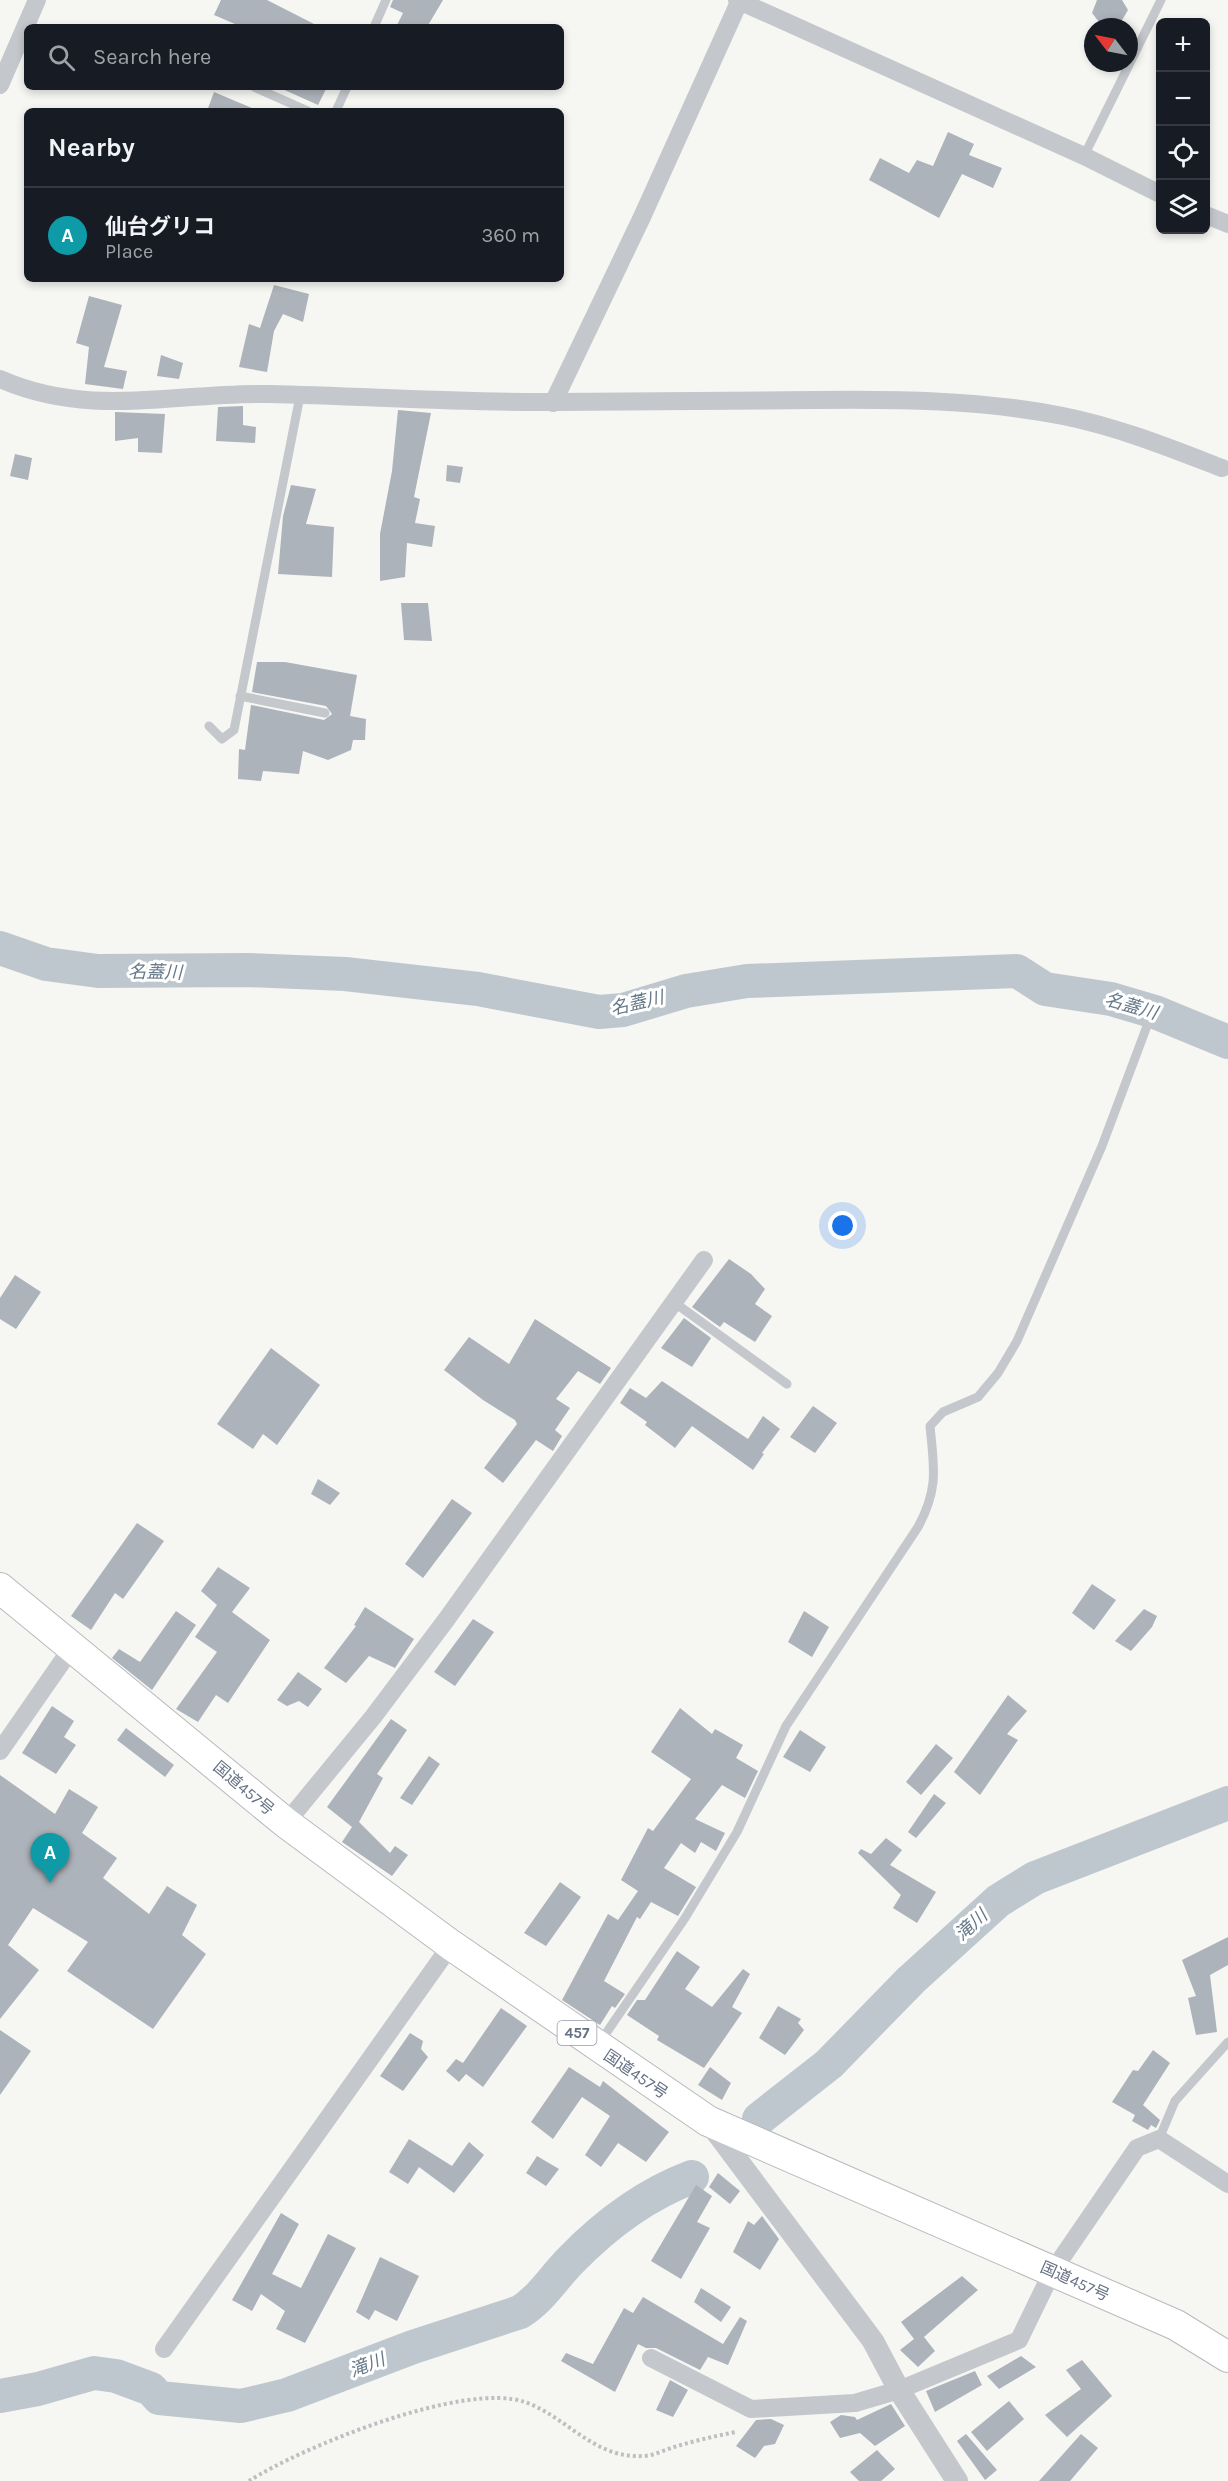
<!DOCTYPE html>
<html lang="en">
<head>
<meta charset="utf-8">
<style>
	:root { --surface:#171b24; --page:#242831; --text:#f1f3f6; --muted:#9ea1a6; --line:#363941; --accent:#8c9099 }
	body { margin:0; font-family:Karla,"Noto Sans JP",sans-serif; background:var(--page); color:var(--text) }
	.controls { position:absolute; right:18px; top:18px; display:grid; overflow:hidden; border-radius:9px; box-shadow:0 3px 9px #0003 }
	.controls button { width:54px; height:54px; display:grid; place-items:center; padding:0; border:0; border-bottom:2px solid var(--line); background:var(--surface); color:var(--text); font:30px sans-serif }
	.compass { position:absolute; left:1084px; top:18px; width:54px; height:54px; border-radius:50%; background:var(--surface); box-shadow:0 3px 9px #0003; rotate:302deg }
	.you { position:absolute; left:843px; top:1226px; width:21px; height:21px; margin:-15px; border:4px solid #fff; border-radius:50%; background:#1a73e8; box-shadow:0 0 0 9px #1a73e833 }
	.badge { display:grid; place-items:center; width:39px; height:39px; border-radius:50%; background:var(--accent); color:#fff; font-size:20px; font-weight:700 }
	.pin { position:absolute; translate:-50% -50px; filter:drop-shadow(0 2px 3px #0008) }
	.pin::after { content:''; position:absolute; top:32px; width:21px; height:18px; background:inherit; clip-path:polygon(0 0,100% 0,50% 100%) }
	.list { margin:0; padding:0; list-style:none }
	h2 { display:flex; justify-content:space-between; align-items:center; height:78px; margin:0; padding:0 24px; font-size:26px }
	h2 small { font-size:20px; font-weight:400; color:var(--muted) }
	.list li { display:grid; grid-template-columns:39px 1fr auto; gap:18px; align-items:center; box-sizing:border-box; height:96px; padding:0 24px; border-top:2px solid var(--line) }
	.list b { display:block; font-size:22px; white-space:nowrap }
	.list p { margin:0; font-size:20px; white-space:nowrap; color:var(--muted) }
	.list em { font-size:20px; font-style:normal; color:var(--muted) }
	.icon { flex:none; width:33px; height:33px; fill:none; stroke:currentColor; stroke-width:2; stroke-linecap:round; stroke-linejoin:round }
	.map { position:relative; flex:none; width:1228px; height:2481px; overflow:hidden }
	.search { position:absolute; background:var(--surface); box-shadow:0 3px 9px #0003; left:24px; top:24px; width:540px; height:66px; display:flex; align-items:center; gap:15px; box-sizing:border-box; padding:0 21px; border-radius:9px; color:var(--muted); font-size:22px }
	.panel { position:absolute; background:var(--surface); box-shadow:0 3px 9px #0003; left:24px; top:108px; width:540px; height:174px; border-radius:9px }
	.map>svg:first-child { display:block }
	.lines { fill:none; stroke-linecap:round; stroke-linejoin:round }
	.river { stroke:#bfc7ce; stroke-width:34 }
	.building { fill:#adb3ba }
	.trunk-casing { stroke:#b7b9bd; stroke-width:32 }
	.path { stroke:#bebfc2; stroke-width:4; stroke-dasharray:3 3; stroke-linecap:butt }
	.service { stroke:#c4c7cb; stroke-width:9 }
	.minor { stroke:#c4c7cb; stroke-width:18 }
	.tertiary { stroke:#c4c7cb; stroke-width:22 }
	.trunk { stroke:#fff; stroke-width:30 }
	.labels { text-anchor:middle; dominant-baseline:central; stroke-width:6; stroke-linejoin:round; paint-order:stroke }
	.shield { fill:#fff; stroke:#939ca9; stroke-width:1.5 }
	.shield-label { font-size:15px; font-weight:bold; fill:#657184 }
	.street-label { font-size:16px; fill:#657184; stroke:#fff }
	.water-label { font-size:18px; font-style:italic; fill:#667988; stroke:#fff }
</style>
</head>
<body>
<div class="map">
<svg width="1228" height="2481" viewBox="0 0 1228 2481">
	<rect width="100%" height="100%" fill="#f6f6f3"/>
	<g class="lines">
		<path class="river" d="M0 948 46 964 98 971 247 970 345 974 478 989 599 1012 623 1010 686 991 747 981 1017 971 1045 989 1111 999 1155 1012 1228 1042
			M759 2119 829 2064 911 1980 998 1901 1035 1878 1228 1803
			M0 2396 38 2389 94 2373 116 2376 151 2389 159 2398 241 2406 287 2395 413 2347 520 2312C541 2299 554 2277 571 2260 605 2225 647 2194 692 2177"/>
	</g>
	<path class="building" d="M221 0H267L320 27H242L214 15Z
		M393 0H443L427 27H396L403 13 390 7Z
		M1097 0H1122L1128 10 1118 27H1103L1092 13Z
		M278 87H327L318 105Z
		M214 92 259 111H207Z
		M948 132 974 144 969 155 1002 168 993 188 962 174 939 218 869 180 880 158 909 173 917 160 933 166Z
		M274 285 309 294 303 322 283 314 274 331 267 372 239 367 249 324 260 328Z
		M89 296 122 305 104 367 127 371 123 389 85 384 89 347 76 343Z
		M161 355 183 363 179 379 157 376Z
		M243 406V425L256 427 255 443 216 441 218 407Z
		M398 410 431 413 414 497 420 499 415 523 435 526 432 547 407 543 405 577 380 581V534L392 471Z
		M115 412 165 414 162 453 138 452V438L115 441Z
		M15 454 32 458 28 480 10 476Z
		M447 465 463 467 460 483 446 481Z
		M291 485 316 489 306 524 334 527 332 577 278 574 283 516Z
		M401 603H428L432 641 404 640Z
		M257 662H285L357 675 350 716 366 719 365 740H353L351 750 328 760 303 751 299 774 263 771 261 781 238 779 239 749 245 750 251 705 324 720 332 714 326 706 252 692Z
		M729 1259 751 1274 765 1289 755 1304 772 1316 755 1342 724 1322 720 1327 692 1307Z
		M15 1275 41 1292 16 1329 0 1319V1298Z
		M684 1318 711 1338 692 1367 661 1348Z
		M535 1319 611 1368 600 1384 578 1371 556 1399 570 1408 555 1430 562 1436 553 1451 536 1440 503 1483 484 1468 517 1424 515 1420 483 1400 444 1370 469 1337 509 1364Z
		M271 1348 320 1385 277 1445 263 1434 253 1449 217 1424Z
		M662 1381 748 1439 763 1416 780 1429 762 1453 764 1454 753 1470 692 1426 675 1448 645 1425 647 1422 620 1403 630 1388 646 1398Z
		M813 1406 837 1423 815 1453 790 1437Z
		M318 1479 340 1493 330 1505 311 1494Z
		M452 1499 472 1513 423 1578 405 1564Z
		M137 1523 164 1541 123 1599 115 1593 91 1630 71 1616Z
		M218 1567 250 1588 232 1612 270 1640 228 1703 216 1695 198 1722 176 1709 217 1652 195 1637 217 1605 201 1591Z
		M1092 1584 1116 1600 1094 1630 1072 1613Z
		M365 1607 414 1639 395 1668 369 1656 346 1683 324 1668 356 1626 354 1625Z
		M1144 1609 1157 1616 1152 1627 1131 1651 1115 1641Z
		M176 1611 196 1625 152 1690 112 1658 119 1649 140 1662Z
		M804 1611 829 1627 812 1657 788 1642Z
		M473 1619 494 1632 455 1686 434 1672Z
		M298 1672 322 1689 308 1707 299 1701 287 1706 277 1700Z
		M1008 1695 1027 1711 1007 1734 1018 1740 980 1795 954 1772Z
		M52 1706 74 1721 64 1737 76 1745 56 1774 22 1753Z
		M680 1708 712 1734 715 1729 743 1745 736 1758 758 1771 745 1798 722 1785 695 1819 725 1833 716 1851 701 1842 695 1853 681 1843 664 1868 696 1887 678 1916 651 1902 640 1919 637 1917 604 1981 625 1994 615 2008 612 2006 600 2025 562 2000 608 1914 618 1920 638 1891 621 1880 648 1828 653 1831 691 1779 651 1752Z
		M391 1719 407 1730 377 1774 383 1778 359 1822 390 1853 395 1846 408 1855 392 1876 342 1842 352 1827 327 1807Z
		M126 1728 174 1765 165 1777 117 1740Z
		M800 1730 826 1747 810 1772 783 1757Z
		M936 1744 953 1758 921 1795 906 1782Z
		M429 1756 440 1764 412 1805 400 1798Z
		M0 1775 55 1814 69 1789 98 1807 82 1833 117 1858 103 1878 149 1914 167 1886 197 1905 182 1935 206 1954 153 2029 67 1971 88 1942 33 1908 8 1945 39 1970 0 2019Z
		M934 1794 946 1803 916 1838 908 1832Z
		M886 1838 902 1850 890 1865 936 1892 917 1923 893 1908 901 1895 858 1853 861 1849 871 1854Z
		M560 1882 581 1897 546 1946 524 1933Z
		M1228 1937V1965L1210 1975 1217 2032 1196 2035 1188 1998 1196 1996 1182 1960Z
		M677 1951 700 1967 685 1989 712 2007 743 1969 750 1974 732 2007 742 2013 704 2068 657 2040 659 2036 627 2015 637 2000H645Z
		M778 2006 801 2019 798 2023 804 2030 785 2055 759 2038Z
		M501 2008 527 2026 483 2087 466 2074 459 2082 446 2071 456 2059 463 2063Z
		M0 2030 31 2051 0 2095Z
		M410 2033 423 2041 421 2049 428 2057 403 2091 380 2076Z
		M1153 2050 1170 2063 1143 2105 1160 2120 1156 2128 1151 2125 1148 2130 1132 2121 1135 2115 1112 2102 1133 2070 1138 2071Z
		M569 2067 600 2087 603 2081 669 2132 646 2162 618 2143 601 2167 585 2155 610 2116 582 2097 553 2139 531 2122Z
		M710 2067 731 2083 722 2100 698 2085Z
		M409 2139 452 2166 469 2142 484 2155 454 2193 419 2167 408 2184 389 2172Z
		M537 2156 559 2169 546 2186 526 2173Z
		M718 2173 740 2191 730 2204 709 2187Z
		M696 2185 712 2196 697 2222 710 2228 681 2279 651 2261Z
		M281 2213 299 2224 272 2274 301 2288 328 2234 356 2248 305 2343 276 2329 285 2311 261 2294 252 2311 232 2300Z
		M762 2216 779 2239 760 2270 733 2252 748 2221 754 2225Z
		M380 2257 419 2276 397 2321 375 2310 369 2320 356 2312Z
		M962 2276 978 2290 924 2337 935 2351 918 2367 900 2350 914 2339 901 2322Z
		M701 2288 731 2307 721 2322 694 2302Z
		M643 2297 723 2344 740 2317 747 2321 728 2365 708 2357 700 2370 656 2348H646L638 2344 615 2392 561 2361 566 2353 593 2364 624 2308 633 2313Z
		M1021 2356 1036 2367 999 2389 987 2376Z
		M1082 2360 1112 2396 1067 2437 1045 2415 1081 2389 1066 2370Z
		M975 2371 982 2385 935 2412 926 2391Z
		M670 2380 688 2390 673 2417 656 2410Z
		M1009 2401 1024 2419 987 2451 971 2432Z
		M891 2404 905 2426 875 2446 860 2433 840 2438 830 2422 841 2415 855 2417 857 2420Z
		M771 2419 784 2425 775 2444 764 2446 755 2458 736 2446 756 2420Z
		M966 2434 997 2470 985 2480 957 2441Z
		M1081 2434 1098 2448 1070 2481H1039Z
		M877 2450 895 2469 881 2481H859L850 2472Z"/>
	<g class="lines">
		<g class="trunk-casing">
			<path id="trunk" d="M0 1588 286 1823 451 1945 708 2121 1176 2325 1228 2357"/>
		</g>
		<path class="path" d="M249 2481C302 2447 464 2381 525 2402 567 2417 594 2459 643 2456 653 2456 664 2450 674 2447 694 2441 715 2436 736 2432"/>
		<path class="service" d="M374 27 386 0
			M254 87 308 111
			M336 111 347 87
			M1084 156 1161 0
			M240 696 325 713
			M209 726 222 739 234 730 300 396
			M675 1303 787 1384
			M600 2042 685 1918 737 1832 786 1726 918 1527C939 1488 934 1468 930 1426L943 1412 978 1397 998 1373 1017 1341 1102 1146 1150 1018
			M1159 2139 1175 2101 1228 2042"/>
		<path class="minor" d="M737 0 1084 156 1160 194
			M0 85 37 0
			M1206 215 1228 224
			M0 379C91 419 175 392 269 394 365 396 459 403 555 402 642 402 729 400 815 400 897 399 982 400 1063 416 1118 427 1170 448 1222 468
			M553 403 642 217 740 0
			M0 1751 73 1646
			M286 1823 373 1717 446 1620 704 1260
			M164 2349 451 1945
			M651 2358 751 2409 855 2403 899 2390 1019 2340 1052 2272 1137 2148 1159 2139 1228 2184"/>
		<path class="tertiary" d="M708 2121 873 2341 899 2390 957 2481"/>
		<use href="#trunk" class="trunk"/>
	</g>
	<g class="labels">
		<rect class="shield" x="557.5" y="2021" width="39" height="24" rx="4.5"/>
		<g class="shield-label">
			<text x="577" y="2033">457</text>
		</g>
		<g class="street-label">
			<text transform="translate(244 1788) rotate(40)">国道457号</text>
			<text transform="translate(636 2074) rotate(34)">国道457号</text>
			<text transform="translate(1075 2281) rotate(24)">国道457号</text>
		</g>
		<g class="water-label">
			<text transform="translate(155 972) rotate(1)">名蓋川</text>
			<text transform="translate(637 1003) rotate(-13)">名蓋川</text>
			<text transform="translate(1131 1006) rotate(16)">名蓋川</text>
			<text transform="translate(971 1925) rotate(-42)">滝川</text>
			<text transform="translate(367 2365) rotate(-21)">滝川</text>
		</g>
	</g>
</svg>
<div class="controls">
<button>+</button>
<button>−</button>
<button><svg class="icon" aria-label="locate" viewBox="0 0 24 24"><circle cx="12" cy="12" r="6"/><path d="M12 2v4M12 18v4M2 12h4M18 12h4"/></svg></button>
<button><svg class="icon" aria-label="layers" viewBox="0 0 24 24"><path d="M12 4l9 5-9 5-9-5zM3 14l9 5 9-5"/></svg></button>
</div>
<svg class="compass" viewBox="-18 -18 36 36"><path d="M0-13l5 13h-10z" fill="#e53935"/><path d="M0 13l5-13h-10z" fill="#9ea1a6"/></svg>
<div class="you"></div>
<div class="pin badge" style="left:50px;top:1883px;background:#0f9aa8">A</div>
<div class="search"><svg class="icon" aria-label="search" viewBox="0 0 24 24"><circle cx="10" cy="10" r="6"/><path d="M15 15l6 6"/></svg>Search here</div>
<section class="panel">
<h2>Nearby<small></small></h2>
<ul class="list">
<li><span class="badge" style="background:#0f9aa8">A</span><div><b>仙台グリコ</b><p>Place</p></div><em>360 m</em></li>
</ul>
</section>
</div>
</body>
</html>
